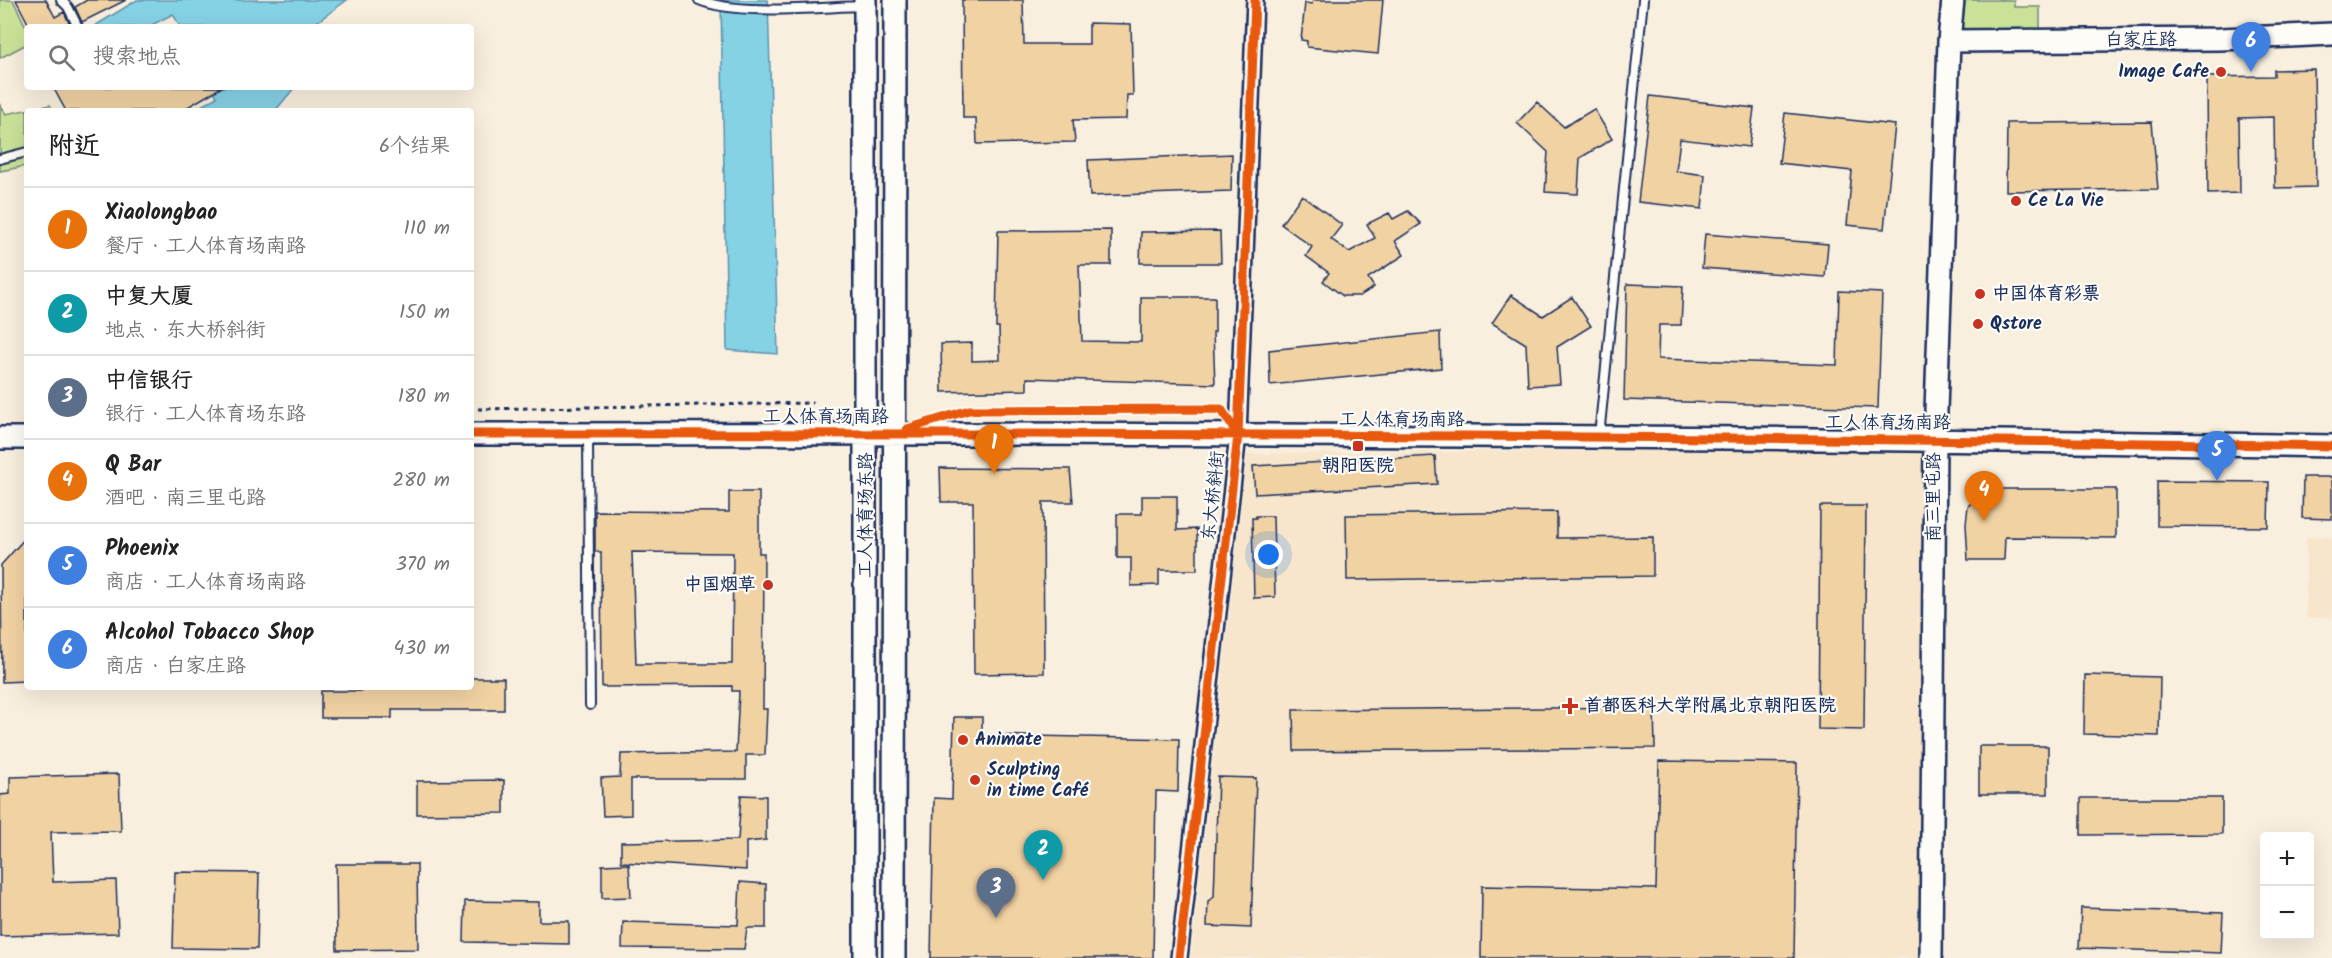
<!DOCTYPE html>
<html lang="zh">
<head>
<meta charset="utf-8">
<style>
	:root { --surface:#fff; --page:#f2f2f2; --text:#222; --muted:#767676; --line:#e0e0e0; --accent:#0f766e }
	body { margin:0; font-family:Kalam,"LXGW WenKai TC",sans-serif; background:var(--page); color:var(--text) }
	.controls { position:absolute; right:18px; bottom:18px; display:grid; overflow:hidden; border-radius:6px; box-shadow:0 6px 24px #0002 }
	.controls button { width:54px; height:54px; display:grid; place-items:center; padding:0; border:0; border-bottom:2px solid var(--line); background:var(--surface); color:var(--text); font:30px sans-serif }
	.you { position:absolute; left:1269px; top:555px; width:21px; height:21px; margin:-15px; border:4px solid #fff; border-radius:50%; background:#1a73e8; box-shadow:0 0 0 9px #1a73e833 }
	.badge { display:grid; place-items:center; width:39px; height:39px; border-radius:50%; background:var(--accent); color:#fff; font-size:20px; font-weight:700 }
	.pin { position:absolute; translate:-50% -50px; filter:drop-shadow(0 2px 3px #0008) }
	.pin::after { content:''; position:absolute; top:32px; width:21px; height:18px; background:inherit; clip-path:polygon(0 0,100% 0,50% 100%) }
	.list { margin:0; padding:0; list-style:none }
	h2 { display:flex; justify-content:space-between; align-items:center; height:78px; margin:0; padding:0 24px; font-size:26px }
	h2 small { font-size:20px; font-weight:400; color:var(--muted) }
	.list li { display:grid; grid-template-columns:39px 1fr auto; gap:18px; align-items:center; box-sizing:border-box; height:84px; padding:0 24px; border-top:2px solid var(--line) }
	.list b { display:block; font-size:22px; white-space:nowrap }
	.list p { margin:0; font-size:20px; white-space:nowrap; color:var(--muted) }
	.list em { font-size:20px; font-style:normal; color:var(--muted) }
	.icon { flex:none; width:33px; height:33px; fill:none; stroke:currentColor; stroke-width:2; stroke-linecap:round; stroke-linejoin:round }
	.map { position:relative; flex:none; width:2332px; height:958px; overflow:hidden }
	.search { position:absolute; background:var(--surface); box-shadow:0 6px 24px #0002; left:24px; top:24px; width:450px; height:66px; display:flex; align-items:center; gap:15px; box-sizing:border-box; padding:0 21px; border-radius:6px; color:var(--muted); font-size:22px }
	.panel { position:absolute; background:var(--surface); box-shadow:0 6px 24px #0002; left:24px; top:108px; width:450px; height:582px; border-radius:6px }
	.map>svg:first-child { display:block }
	.built { fill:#f7e6cc }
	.green { fill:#cae298; stroke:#72887b; stroke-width:1.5 }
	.water { fill:#86d2e5; stroke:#5b91af; stroke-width:1.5 }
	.building { fill:#f1d2a3; stroke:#1b2f5e; stroke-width:1.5; fill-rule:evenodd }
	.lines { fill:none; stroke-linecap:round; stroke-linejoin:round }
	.lane-casing { stroke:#1b2f5e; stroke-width:12 }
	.street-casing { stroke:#1b2f5e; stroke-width:20 }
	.secondary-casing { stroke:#1b2f5e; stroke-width:26 }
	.path { stroke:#1b2f5e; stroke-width:3; stroke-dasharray:4.5 4.5; stroke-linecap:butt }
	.lane { stroke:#fdfcf7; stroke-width:8 }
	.street { stroke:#fdfcf7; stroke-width:15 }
	.secondary { stroke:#fdfcf7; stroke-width:21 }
	.cycleway-casing { stroke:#fdfcf7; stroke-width:13 }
	.cycleway { stroke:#e8590c; stroke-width:9 }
	.poi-dot { fill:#c8321e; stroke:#fdfcf7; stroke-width:2 }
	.labels { text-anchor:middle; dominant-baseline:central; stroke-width:4.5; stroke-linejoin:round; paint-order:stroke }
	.street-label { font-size:18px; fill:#1b2f5e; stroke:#fdfcf7 }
	.poi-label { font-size:18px; font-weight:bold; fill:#1b2f5e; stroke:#fdfcf7; text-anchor:start }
</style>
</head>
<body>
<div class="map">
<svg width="2332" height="958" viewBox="0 0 2332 958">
	<rect width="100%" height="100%" fill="#f9efde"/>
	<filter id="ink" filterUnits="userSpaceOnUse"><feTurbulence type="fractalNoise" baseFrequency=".0167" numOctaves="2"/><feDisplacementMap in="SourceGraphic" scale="12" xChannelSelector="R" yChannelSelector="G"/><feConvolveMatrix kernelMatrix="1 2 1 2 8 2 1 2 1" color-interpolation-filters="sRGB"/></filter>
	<g filter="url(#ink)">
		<path class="built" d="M1922 447 1920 958H1191L1247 454Z
			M2306 537H2332V618H2306Z"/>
		<path class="green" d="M0 0H13L27 29V44L0 58Z
			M1963 0H2014V7H2040V32L1958 31Z
			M0 105 6 114 50 105 53 111H27V166L0 171Z"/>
		<path class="water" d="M137 0H347L310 27H180L173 14 148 27H93Z
			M721 0H768L778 354 727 350Z
			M212 87H295L275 111H192L217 97Z"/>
		<path class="building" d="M16 0H46L55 17 64 12 71 27H30Z
			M87 0H126L82 22 75 7Z
			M962 0H1023L1024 44H1089V23L1131 24 1133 95H1127L1126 119 1073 120 1075 142 977 144 976 118H963Z
			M1313 0H1383L1378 54 1307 47V41L1301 40 1305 3 1312 4Z
			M2314 69 2316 187 2275 188 2274 117 2239 118 2240 193 2208 194 2207 77 2274 76V70Z
			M53 87H222L181 111H66Z
			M1650 96 1754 108 1749 147 1680 139 1676 171 1705 175 1702 209 1638 202Z
			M1537 102 1564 127 1594 109 1612 139 1580 158 1578 194 1545 192 1548 152 1517 123Z
			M1785 113 1895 125 1884 229 1847 225 1852 171 1779 163Z
			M2152 122 2158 189 2006 191 2007 123Z
			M1232 154 1231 191 1090 196 1088 160Z
			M1302 195 1342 225 1331 239 1349 252 1375 238 1367 224 1389 213 1393 219 1408 211 1421 224 1395 241 1404 255 1368 278 1374 287 1360 296H1343L1323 281 1329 273 1306 256 1312 247 1281 224Z
			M1111 230V265H1079L1082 341 1141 342V297H1215V332H1213L1215 384 1027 378V390L942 392 941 344 972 343V361L1000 360 999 327H996L998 231Z
			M1220 231 1221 263H1140L1141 232Z
			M1705 234 1828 244 1825 277 1702 268Z
			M1627 284 1683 286 1681 325H1659L1658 359 1837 365 1839 291 1882 293 1878 408 1624 400Z
			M1511 295 1543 316 1572 297 1591 326 1557 347 1560 384 1528 386 1526 344 1492 323Z
			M1440 332 1441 368 1270 385 1269 350Z
			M1435 456 1437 484 1255 494 1253 466Z
			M940 468 1070 469 1073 502H1043L1044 673 974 674 973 502H941Z
			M2303 477H2332V519L2302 518Z
			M2157 481 2269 482 2268 527 2157 526Z
			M1995 489H2116V538L2005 537 2004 560H1968L1966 524 1968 506 1983 491Z
			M729 492H759V553H764L763 709H767L765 755H746V779H631V815L603 816 601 778 620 777 621 754 736 752 739 691H732V686L602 687 601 552H595V511L729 512ZM632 552 733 553 732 664H636Z
			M1142 496H1177V530L1197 529V570H1159V585L1131 586V558H1117V514H1142Z
			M1820 506H1866L1864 730 1818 729Z
			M1557 512V538L1653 537V576L1347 580 1346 515Z
			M1256 516H1273L1275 597 1254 598 1252 518H1256Z
			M27 536V681L2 682 1 565Z
			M2085 675 2160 677 2159 736 2084 734Z
			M471 678H504V710H392V718H321V691H361V687H471Z
			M1654 707 1655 748 1294 751 1293 710Z
			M954 717H982V735L1179 739 1178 792 1156 791 1153 958H931L934 798 952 799Z
			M1979 746H2048V794H1979Z
			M1659 761 1797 763 1794 958H1481L1482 886 1656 889Z
			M119 774 121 831 51 832 53 882 116 880 118 933 0 936V795L10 794V777Z
			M1218 777 1256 778 1251 928 1207 926 1208 901 1214 897Z
			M504 780V813L417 814V781Z
			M741 795 766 796V840L746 842V870L621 862V842L738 840Z
			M2081 798H2222V834L2081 835Z
			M336 864H417L418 949 337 950Z
			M629 864 631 897 602 898V865Z
			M175 872 259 873 257 949 173 948Z
			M740 882 766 884V928H747L744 949 622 948 623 922 738 925Z
			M465 901 539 902V921H569V944L464 942Z
			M2081 908 2223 913 2221 953 2079 948Z"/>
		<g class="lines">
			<g class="lane-casing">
				<path id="lane" d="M61 0 68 7 78 27
					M699 0C738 16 819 7 863 6
					M0 159 27 152
					M588 436 590 705
					M1599 436 1643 0"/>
			</g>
			<g class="street-casing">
				<path id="street" d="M1179 958 1238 435 1255 0"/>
			</g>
			<g class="secondary-casing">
				<path id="secondary" d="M865 0V958
					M1949 41 2220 39 2332 34
					M471 434C1091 433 1712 435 2332 446
					M0 438H27
					M894 958 895 0
					M1931 958 1935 439 1949 41 1953 0"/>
			</g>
			<path class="path" d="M478 409 813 403"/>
			<use href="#lane" class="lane"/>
			<use href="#street" class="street"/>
			<use href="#secondary" class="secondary"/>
			<g class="cycleway-casing">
				<path id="cycleway" d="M907 429 969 410 1221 409 1238 435
					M471 434C1091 433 1712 435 2332 446
					M1179 958 1238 435 1255 0"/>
			</g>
			<use href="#cycleway" class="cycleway"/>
		</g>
	</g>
	<g class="poi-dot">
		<circle cx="2221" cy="72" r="6"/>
		<circle cx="2016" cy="201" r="6"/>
		<circle cx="1980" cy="294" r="6"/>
		<circle cx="1978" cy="324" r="6"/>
		<rect x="1352" y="440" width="12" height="12" rx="3"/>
		<circle cx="768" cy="585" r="6"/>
		<path d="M1567 697h6v6h6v6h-6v6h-6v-6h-6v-6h6z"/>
		<circle cx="963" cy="740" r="6"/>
		<circle cx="975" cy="780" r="6"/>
	</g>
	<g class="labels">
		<g class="street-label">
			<text x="2141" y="40">白家庄路</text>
			<text x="826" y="417">工人体育场南路</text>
			<text x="1402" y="420">工人体育场南路</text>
			<text x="1888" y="423">工人体育场南路</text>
			<text transform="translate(1214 496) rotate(-84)">东大桥斜街</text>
			<text transform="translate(1934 497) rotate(-90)">南三里屯路</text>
			<text transform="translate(866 515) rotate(-90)">工人体育场东路</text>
		</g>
		<g class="poi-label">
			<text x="2209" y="72" text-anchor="end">Image Cafe</text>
			<text x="2028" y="201">Ce La Vie</text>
			<text x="1992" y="294">中国体育彩票</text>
			<text x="1990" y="324">Qstore</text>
			<text x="1358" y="466" text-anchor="middle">朝阳医院</text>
			<text x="756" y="585" text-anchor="end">中国烟草</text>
			<text x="1584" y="706">首都医科大学附属北京朝阳医院</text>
			<text x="975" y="740">Animate</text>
			<text x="987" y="770">Sculpting<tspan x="987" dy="21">in time Café</tspan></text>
		</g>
	</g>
</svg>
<div class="controls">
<button>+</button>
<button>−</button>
</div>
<div class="you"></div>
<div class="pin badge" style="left:994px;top:474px;background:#e8710a">1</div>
<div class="pin badge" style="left:1043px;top:880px;background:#0f9aa8">2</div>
<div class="pin badge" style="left:996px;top:918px;background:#5c6f8a">3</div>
<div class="pin badge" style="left:1984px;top:521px;background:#e8710a">4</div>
<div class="pin badge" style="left:2217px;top:481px;background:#3f7fe0">5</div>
<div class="pin badge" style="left:2251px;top:72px;background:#3f7fe0">6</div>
<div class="search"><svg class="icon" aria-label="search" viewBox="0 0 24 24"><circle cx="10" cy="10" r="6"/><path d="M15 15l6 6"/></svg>搜索地点</div>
<section class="panel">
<h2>附近<small>6个结果</small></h2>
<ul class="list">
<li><span class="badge" style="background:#e8710a">1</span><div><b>Xiaolongbao</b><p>餐厅 · 工人体育场南路</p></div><em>110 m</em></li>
<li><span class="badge" style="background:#0f9aa8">2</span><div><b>中复大厦</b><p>地点 · 东大桥斜街</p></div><em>150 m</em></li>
<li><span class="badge" style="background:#5c6f8a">3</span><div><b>中信银行</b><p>银行 · 工人体育场东路</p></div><em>180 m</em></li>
<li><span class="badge" style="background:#e8710a">4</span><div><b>Q Bar</b><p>酒吧 · 南三里屯路</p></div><em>280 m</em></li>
<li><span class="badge" style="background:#3f7fe0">5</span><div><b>Phoenix</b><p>商店 · 工人体育场南路</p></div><em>370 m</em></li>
<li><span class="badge" style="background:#3f7fe0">6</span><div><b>Alcohol Tobacco Shop</b><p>商店 · 白家庄路</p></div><em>430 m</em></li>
</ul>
</section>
</div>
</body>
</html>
